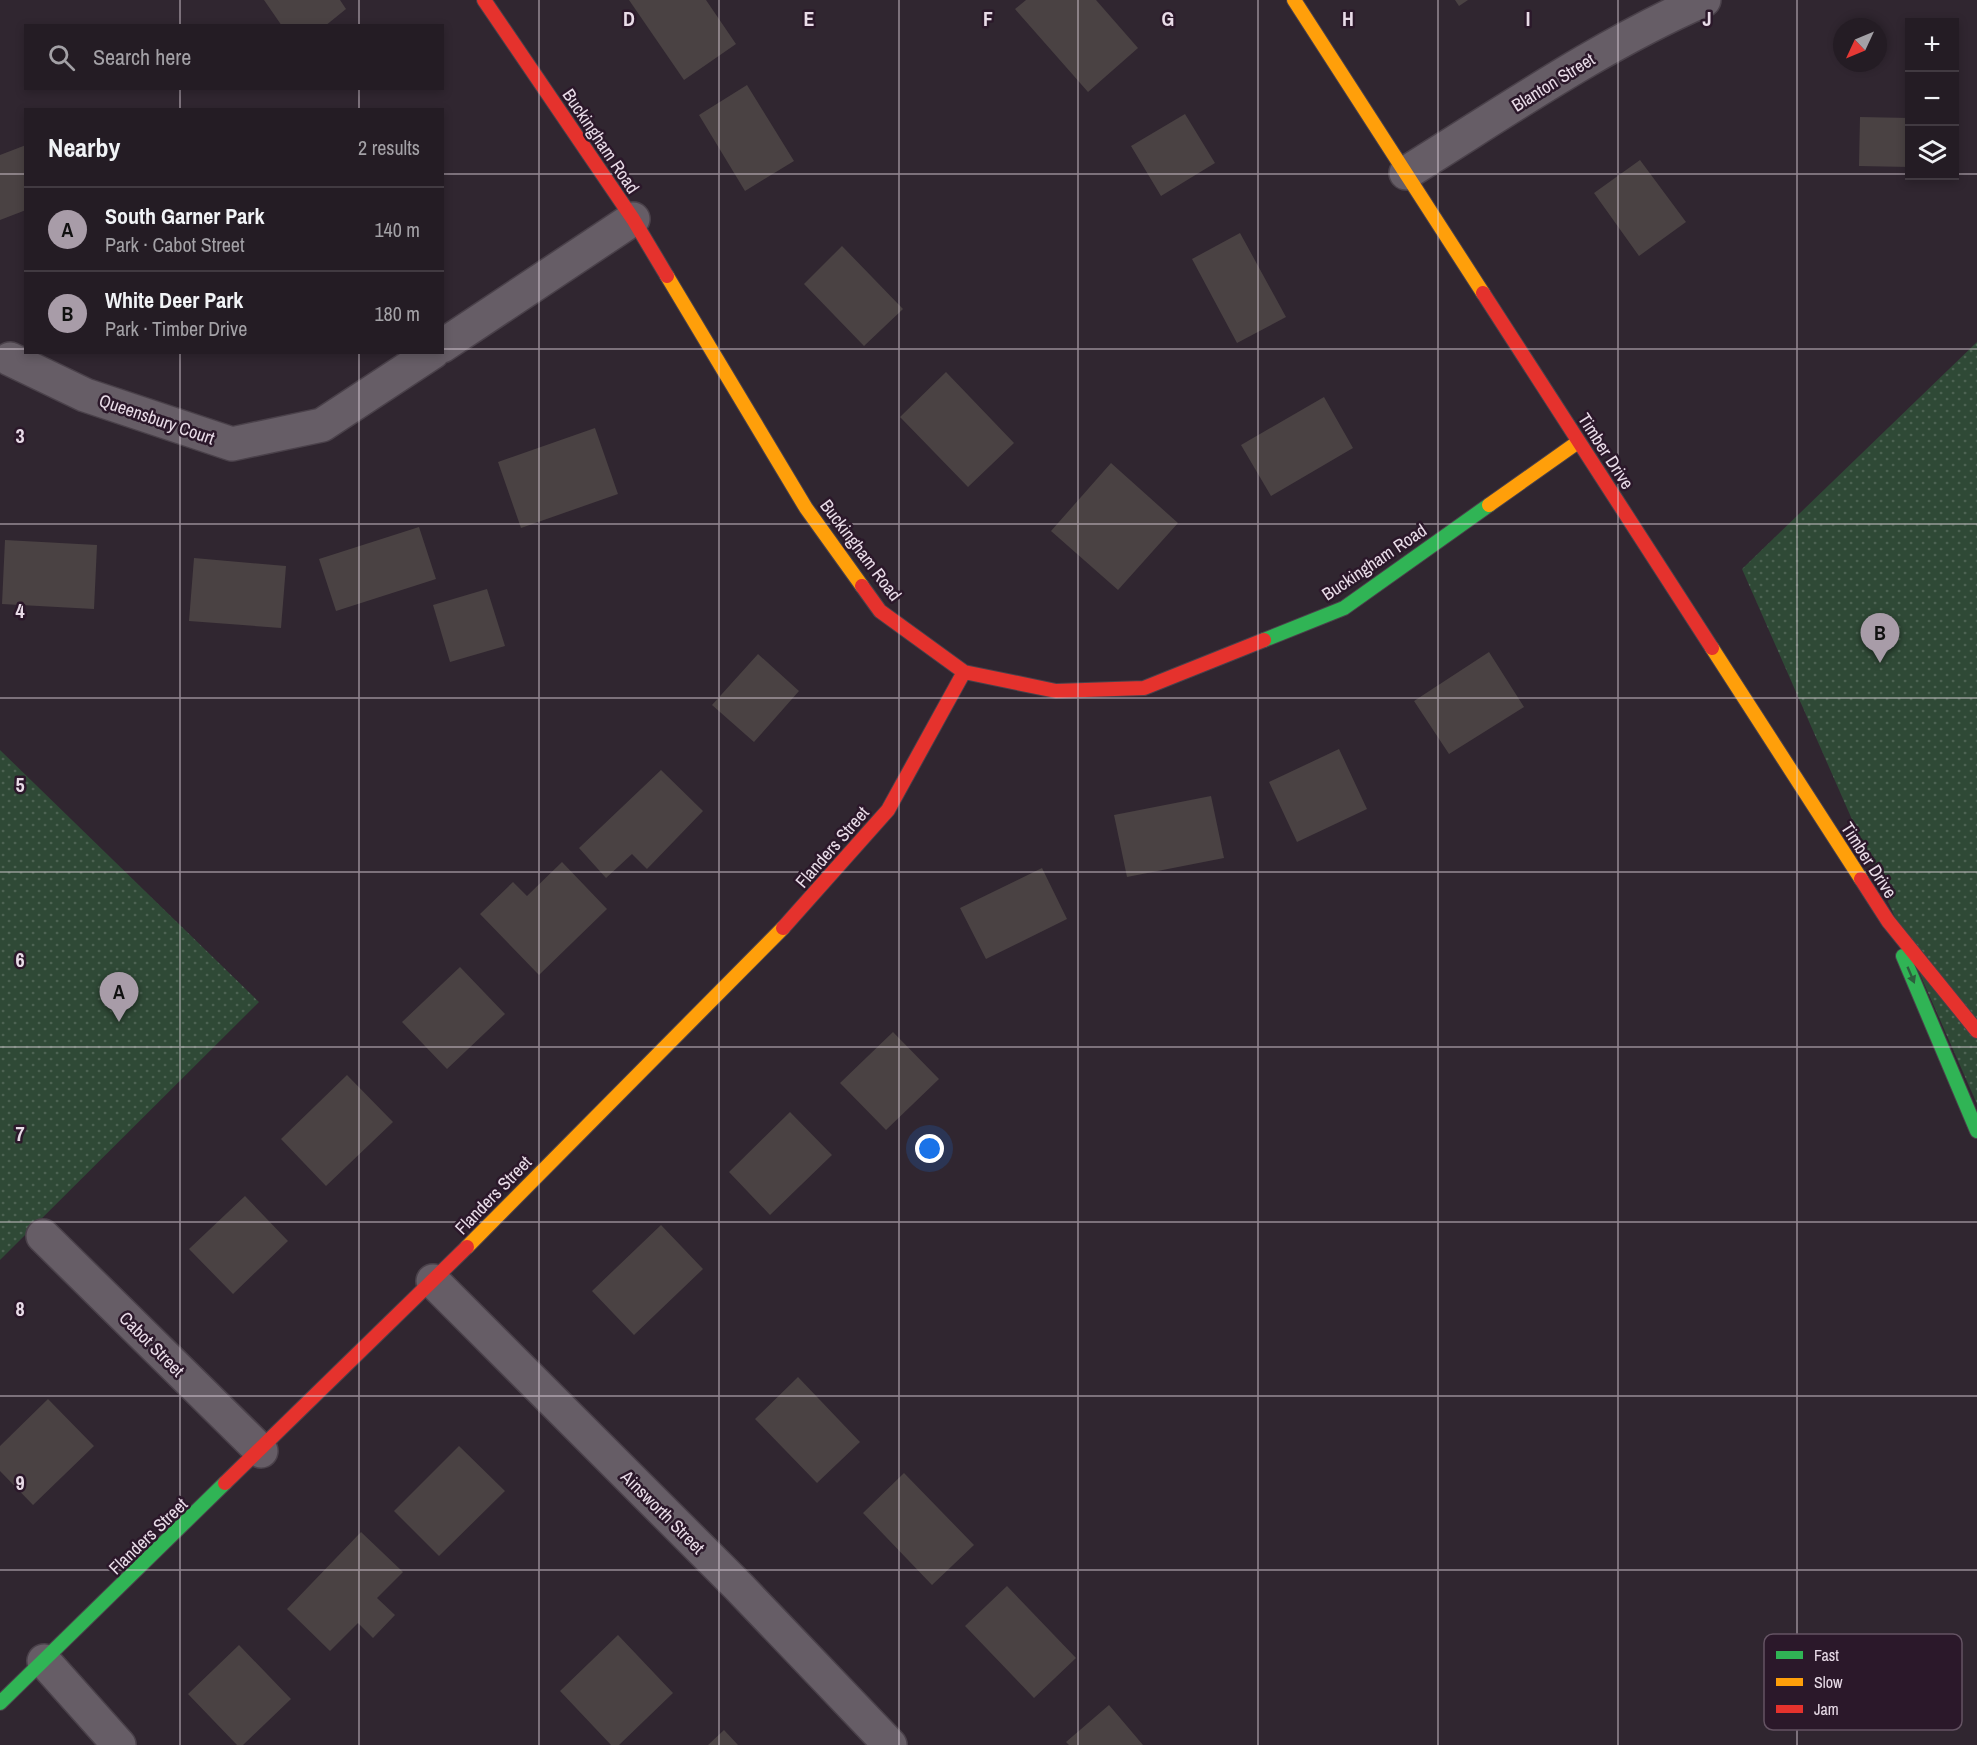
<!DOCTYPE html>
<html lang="en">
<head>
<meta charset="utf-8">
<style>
	:root { --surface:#241c24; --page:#2c252c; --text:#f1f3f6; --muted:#a3a1a6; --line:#413a41; --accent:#a89ca8 }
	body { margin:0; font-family:"Archivo Narrow",sans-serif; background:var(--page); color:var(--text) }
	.controls { position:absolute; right:18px; top:18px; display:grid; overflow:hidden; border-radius:0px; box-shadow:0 3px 9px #0003 }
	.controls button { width:54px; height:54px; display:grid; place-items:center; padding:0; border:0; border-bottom:2px solid var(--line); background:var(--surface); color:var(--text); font:30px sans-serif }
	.compass { position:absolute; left:1833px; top:18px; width:54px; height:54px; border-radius:50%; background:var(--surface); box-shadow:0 3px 9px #0003; rotate:226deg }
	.you { position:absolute; left:930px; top:1149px; width:21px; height:21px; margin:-15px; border:4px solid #fff; border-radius:50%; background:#1a73e8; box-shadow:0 0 0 9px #1a73e833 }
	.badge { display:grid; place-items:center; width:39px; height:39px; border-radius:50%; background:var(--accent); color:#111; font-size:20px; font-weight:700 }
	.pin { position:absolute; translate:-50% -50px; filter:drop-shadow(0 2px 3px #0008) }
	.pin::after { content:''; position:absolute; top:32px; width:21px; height:18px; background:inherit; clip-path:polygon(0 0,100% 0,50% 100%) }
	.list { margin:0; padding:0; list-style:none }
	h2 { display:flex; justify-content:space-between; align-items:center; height:78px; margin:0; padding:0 24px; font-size:26px }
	h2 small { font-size:20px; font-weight:400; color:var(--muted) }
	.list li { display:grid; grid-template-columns:39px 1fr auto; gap:18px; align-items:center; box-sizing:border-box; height:84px; padding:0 24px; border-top:2px solid var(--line) }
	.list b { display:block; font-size:22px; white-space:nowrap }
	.list p { margin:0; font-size:20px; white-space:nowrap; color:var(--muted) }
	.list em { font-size:20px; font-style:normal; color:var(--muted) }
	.icon { flex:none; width:33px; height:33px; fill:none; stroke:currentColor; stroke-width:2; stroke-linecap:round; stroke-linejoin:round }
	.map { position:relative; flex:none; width:1977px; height:1745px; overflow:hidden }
	.search { position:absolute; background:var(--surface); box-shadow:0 3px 9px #0003; left:24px; top:24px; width:420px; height:66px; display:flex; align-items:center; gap:15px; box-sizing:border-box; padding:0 21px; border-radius:0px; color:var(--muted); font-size:22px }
	.panel { position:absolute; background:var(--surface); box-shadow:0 3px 9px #0003; left:24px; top:108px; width:420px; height:246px; border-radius:0px }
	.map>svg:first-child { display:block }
	.park { fill:url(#park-dots) }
	.building { fill:#4a4243 }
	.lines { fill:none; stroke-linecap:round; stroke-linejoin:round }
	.street-casing { stroke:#4a414a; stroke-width:36 }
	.fast-casing { stroke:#4a414a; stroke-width:16 }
	.slow-casing { stroke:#4a414a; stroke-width:16 }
	.jam-casing { stroke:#4a414a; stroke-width:16 }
	.street { stroke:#665d66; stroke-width:33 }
	.fast { stroke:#30b455; stroke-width:14 }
	.slow { stroke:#ff9f0a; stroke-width:14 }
	.jam { stroke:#e5322d; stroke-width:14 }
	.oneway { fill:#2d5e3d }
	.grid { fill:none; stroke:#e9dce8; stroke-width:1.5; stroke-opacity:0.55 }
	.labels { text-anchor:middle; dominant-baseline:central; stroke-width:5; stroke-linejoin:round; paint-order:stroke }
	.street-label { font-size:18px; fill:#e9dce8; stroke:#2b182a }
	.key { fill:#2b182a; stroke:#645363; stroke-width:1.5 }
	.key-label { font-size:16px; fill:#e9dce8 }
	.grid-label { font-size:20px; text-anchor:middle; font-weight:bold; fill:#e9dce8; stroke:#2b182a; stroke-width:5; stroke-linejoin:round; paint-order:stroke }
</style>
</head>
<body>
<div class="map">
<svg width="1977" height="1745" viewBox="0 0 1977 1745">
	<defs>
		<pattern id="park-dots" width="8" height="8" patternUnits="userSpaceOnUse" patternTransform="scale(1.5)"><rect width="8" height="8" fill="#2f4936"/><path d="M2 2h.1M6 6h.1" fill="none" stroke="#4d6353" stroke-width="1.8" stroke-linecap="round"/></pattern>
	</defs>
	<rect width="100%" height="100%" fill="#302630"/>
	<path class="park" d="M1977 342V1104L1742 569Z
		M0 750 259 1002 0 1260Z"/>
	<path class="building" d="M264 0H340L346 9 325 26H282Z
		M629 0H706L736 44 684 80Z
		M1026 0H1096L1138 48 1088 92 1015 9Z
		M1455 0H1468L1459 6Z
		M747 85 794 161 745 191 699 115Z
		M1185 114 1215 163 1161 196 1131 146Z
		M1860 117 1910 118V167L1859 166Z
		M26 145V210L0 220V155Z
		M1640 160 1686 222 1639 256 1594 193Z
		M1240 233 1286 317 1237 343 1192 259Z
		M842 246 903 309 864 346 804 284Z
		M946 372 1014 443 968 487 900 417Z
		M1324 397 1353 448 1271 496 1241 445Z
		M595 428 618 494 521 528 498 462Z
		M1111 463 1178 523 1118 590 1051 531Z
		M419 527 436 579 336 611 319 559Z
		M5 540 97 545 94 609 2 604Z
		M194 558 286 566 281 628 189 621Z
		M487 589 505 646 450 662 433 605Z
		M1489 652 1524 707 1449 754 1414 701Z
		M758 654 799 691 754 742 712 705Z
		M1339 749 1367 809 1297 842 1269 782Z
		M661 770 703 811 647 869 632 854 606 878 579 848Z
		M1211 796 1224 858 1127 877 1114 815Z
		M562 862 607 909 539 975 480 914 513 882 527 896Z
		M1042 868 1067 919 986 959 960 908Z
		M460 967 505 1014 447 1069 402 1022Z
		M893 1032 939 1079 886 1130 840 1083Z
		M347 1075 393 1122 326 1186 281 1139Z
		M790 1112 832 1155 770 1215 729 1172Z
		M245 1196 288 1241 233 1294 189 1249Z
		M661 1225 703 1269 634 1335 592 1291Z
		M798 1377 860 1442 817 1483 755 1419Z
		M48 1399 94 1446 33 1505 0 1471V1446Z
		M459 1446 505 1491 439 1556 394 1511Z
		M904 1473 974 1545 932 1585 863 1513Z
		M361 1532 403 1572 377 1598 395 1615 373 1638 358 1623 330 1651 287 1609Z
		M1007 1586 1076 1658 1034 1698 965 1626Z
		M618 1635 673 1693 619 1745H611L560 1691Z
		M239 1645 291 1699 243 1745H237L188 1694Z
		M1109 1705 1143 1745H1069L1066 1742Z
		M724 1730 738 1745H708Z"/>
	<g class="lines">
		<g class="street-casing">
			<path id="street" d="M1406 173C1503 113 1599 46 1704 0
				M442 346 633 219
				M10 359 85 395 232 444 322 425 433 352
				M43 1236 261 1451
				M433 1281 739 1587 890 1745
				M44 1661 119 1745"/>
		</g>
		<g class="fast-casing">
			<path id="fast" d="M1264 640 1344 608 1489 505
				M1903 956 1977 1131
				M0 1703 225 1483"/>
		</g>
		<g class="slow-casing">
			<path id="slow" d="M1294 0 1483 293
				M667 276 806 508 862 586
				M1489 505 1578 442
				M1712 648 1861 879
				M467 1247 783 928"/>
		</g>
		<g class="jam-casing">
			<path id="jam" d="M484 0 633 219 667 276
				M1483 293 1712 648
				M862 586 880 611 964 672 1056 691 1144 688 1264 640
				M1861 879 1888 921 1977 1031
				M783 928 888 810 964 672
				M225 1483 467 1247"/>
		</g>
		<use href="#street" class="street"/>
		<use href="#fast" class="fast"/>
		<use href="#slow" class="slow"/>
		<use href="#jam" class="jam"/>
	</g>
	<defs><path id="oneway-solid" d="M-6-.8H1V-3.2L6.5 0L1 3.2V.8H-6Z" transform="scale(1.5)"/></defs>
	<use class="oneway" href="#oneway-solid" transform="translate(1911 975) rotate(67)"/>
	<path class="grid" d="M180 0V26M359 0V26M539 0V1745M719 0V1745M899 0V1745M1078 0V1745M1258 0V1745M1438 0V1745M1618 0V1745M1797 0V1745M180 88V110M359 88V110M0 174H26M442 174H1910M1954 174H1977M0 349H26M442 349H1977M180 352V1745M359 352V1745M0 524H1977M0 698H1977M0 872H1977M0 1047H1977M0 1222H1977M0 1396H1977M0 1570H1977"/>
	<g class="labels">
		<g class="street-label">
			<text transform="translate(1553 82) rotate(-32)">Blanton Street</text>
			<text transform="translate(601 141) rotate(56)">Buckingham Road</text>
			<text transform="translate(157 419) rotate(19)">Queensbury Court</text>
			<text transform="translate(1606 451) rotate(57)">Timber Drive</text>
			<text transform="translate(861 550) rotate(53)">Buckingham Road</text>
			<text transform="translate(1374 562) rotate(-34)">Buckingham Road</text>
			<text transform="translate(832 847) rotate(-49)">Flanders Street</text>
			<text transform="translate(1869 860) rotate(57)">Timber Drive</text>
			<text transform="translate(493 1195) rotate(-46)">Flanders Street</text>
			<text transform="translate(152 1344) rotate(45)">Cabot Street</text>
			<text transform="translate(663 1512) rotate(45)">Ainsworth Street</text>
			<text transform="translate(148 1536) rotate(-44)">Flanders Street</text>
		</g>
	</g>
	<rect x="1764" y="1634" width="198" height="96" rx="9" class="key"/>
	<rect x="1776" y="1651" width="27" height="8" fill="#30b455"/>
	<rect x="1776" y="1678" width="27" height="8" fill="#ff9f0a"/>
	<rect x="1776" y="1705" width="27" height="8" fill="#e5322d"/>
	<g class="key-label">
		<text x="1814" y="1661">Fast</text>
		<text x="1814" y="1688">Slow</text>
		<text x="1814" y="1715">Jam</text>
	</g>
	<g class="grid-label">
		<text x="629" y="26">D</text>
		<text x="809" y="26">E</text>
		<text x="988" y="26">F</text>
		<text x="1168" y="26">G</text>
		<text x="1348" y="26">H</text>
		<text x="1528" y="26">I</text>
		<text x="1707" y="26">J</text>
		<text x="20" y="443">3</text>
		<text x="20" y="618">4</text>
		<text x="20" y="792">5</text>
		<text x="20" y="967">6</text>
		<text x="20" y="1141">7</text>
		<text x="20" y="1316">8</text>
		<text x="20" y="1490">9</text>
	</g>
</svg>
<div class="controls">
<button>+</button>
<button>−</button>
<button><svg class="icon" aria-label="layers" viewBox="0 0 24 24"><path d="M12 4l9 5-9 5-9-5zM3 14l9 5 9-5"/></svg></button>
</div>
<svg class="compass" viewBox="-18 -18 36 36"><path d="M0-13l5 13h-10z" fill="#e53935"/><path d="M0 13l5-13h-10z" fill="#a3a1a6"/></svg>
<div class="you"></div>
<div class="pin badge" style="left:119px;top:1022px">A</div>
<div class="pin badge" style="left:1880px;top:663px">B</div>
<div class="search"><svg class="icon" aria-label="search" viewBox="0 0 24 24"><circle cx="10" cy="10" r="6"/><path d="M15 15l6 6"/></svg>Search here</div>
<section class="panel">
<h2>Nearby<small>2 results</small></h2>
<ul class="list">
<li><span class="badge">A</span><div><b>South Garner Park</b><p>Park · Cabot Street</p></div><em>140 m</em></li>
<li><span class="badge">B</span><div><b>White Deer Park</b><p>Park · Timber Drive</p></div><em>180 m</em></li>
</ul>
</section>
</div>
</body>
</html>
